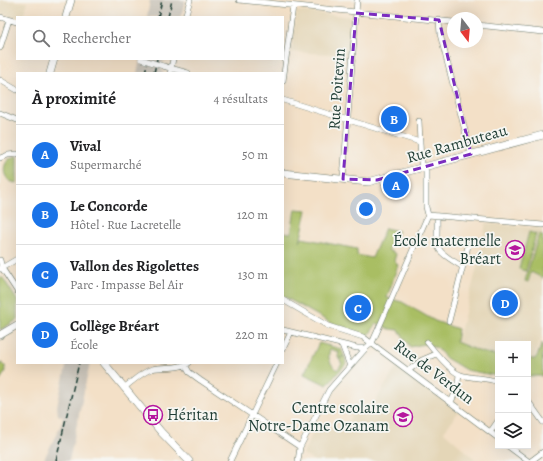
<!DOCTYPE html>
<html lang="fr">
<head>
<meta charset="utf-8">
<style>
	:root { --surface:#fff; --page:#f6f6f6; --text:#202124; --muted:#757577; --line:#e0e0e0; --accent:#1a73e8 }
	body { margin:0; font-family:Alegreya,serif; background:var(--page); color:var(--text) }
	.controls { position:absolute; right:12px; bottom:12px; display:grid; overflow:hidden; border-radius:0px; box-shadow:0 4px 16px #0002 }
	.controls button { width:36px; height:36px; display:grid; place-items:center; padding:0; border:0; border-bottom:1px solid var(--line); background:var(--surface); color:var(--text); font:20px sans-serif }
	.compass { position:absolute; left:447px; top:12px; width:36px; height:36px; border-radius:50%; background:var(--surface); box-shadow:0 4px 16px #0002; rotate:164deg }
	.you { position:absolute; left:366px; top:209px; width:14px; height:14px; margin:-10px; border:3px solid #fff; border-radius:50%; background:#1a73e8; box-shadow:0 0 0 6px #1a73e833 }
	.badge { display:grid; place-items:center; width:26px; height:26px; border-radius:50%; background:var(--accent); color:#fff; font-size:13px; font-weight:700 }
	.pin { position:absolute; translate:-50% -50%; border:2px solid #fff; box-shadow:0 1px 4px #0006 }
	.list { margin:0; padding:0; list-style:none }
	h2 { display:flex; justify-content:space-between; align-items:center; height:52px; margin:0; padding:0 16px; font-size:17px }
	h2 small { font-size:13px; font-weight:400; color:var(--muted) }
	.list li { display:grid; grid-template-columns:26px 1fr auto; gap:12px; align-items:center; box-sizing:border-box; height:60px; padding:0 16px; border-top:1px solid var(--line) }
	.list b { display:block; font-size:15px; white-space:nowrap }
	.list p { margin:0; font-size:13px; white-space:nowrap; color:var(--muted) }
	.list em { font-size:13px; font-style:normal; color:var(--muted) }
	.icon { flex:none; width:22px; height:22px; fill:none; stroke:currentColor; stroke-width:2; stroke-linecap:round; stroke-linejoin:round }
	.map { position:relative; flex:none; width:543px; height:461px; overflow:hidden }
	.search { position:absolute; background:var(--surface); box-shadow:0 4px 16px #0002; left:16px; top:16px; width:268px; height:44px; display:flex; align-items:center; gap:10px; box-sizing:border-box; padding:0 14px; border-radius:0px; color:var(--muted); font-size:15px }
	.panel { position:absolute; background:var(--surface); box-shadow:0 4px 16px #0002; left:16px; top:72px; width:268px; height:292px; border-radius:0px }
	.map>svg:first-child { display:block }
	.built { fill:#e4d6b7 }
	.industrial { fill:#c9c3b8 }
	.green { fill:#a9be63; stroke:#647e4c }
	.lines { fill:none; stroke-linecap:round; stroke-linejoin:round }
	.street-casing { stroke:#697667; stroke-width:6 }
	.secondary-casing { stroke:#697667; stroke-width:8 }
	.street { stroke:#fff; stroke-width:5 }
	.secondary { stroke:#fff; stroke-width:7 }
	.rail { stroke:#1f3d34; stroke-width:1.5; stroke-dasharray:6 3; stroke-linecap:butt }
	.street-bridge-casing { stroke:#697667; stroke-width:6; stroke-linecap:butt }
	.street-bridge { stroke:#fff; stroke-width:5 }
	.marked { fill:none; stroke:#7b2cbf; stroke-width:3; stroke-dasharray:8 5; stroke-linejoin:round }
	.labels { text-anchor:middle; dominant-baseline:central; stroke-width:3.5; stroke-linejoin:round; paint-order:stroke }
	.street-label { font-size:16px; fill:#1f3d34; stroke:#f6f6f2 }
	.poi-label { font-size:16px; fill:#1f3d34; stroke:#f6f6f2; text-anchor:end }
</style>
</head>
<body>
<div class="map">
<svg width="543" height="461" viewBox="0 0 543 461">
	<rect width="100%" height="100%" fill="#f6f6f2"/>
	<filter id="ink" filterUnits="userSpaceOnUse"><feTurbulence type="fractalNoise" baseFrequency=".025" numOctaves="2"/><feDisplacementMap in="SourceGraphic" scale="8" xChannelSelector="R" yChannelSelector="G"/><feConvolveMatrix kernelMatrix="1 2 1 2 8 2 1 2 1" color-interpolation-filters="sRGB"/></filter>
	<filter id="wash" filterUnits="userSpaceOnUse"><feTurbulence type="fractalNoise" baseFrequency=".012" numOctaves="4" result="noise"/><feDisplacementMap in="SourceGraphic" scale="16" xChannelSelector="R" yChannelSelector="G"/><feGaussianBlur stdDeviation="0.9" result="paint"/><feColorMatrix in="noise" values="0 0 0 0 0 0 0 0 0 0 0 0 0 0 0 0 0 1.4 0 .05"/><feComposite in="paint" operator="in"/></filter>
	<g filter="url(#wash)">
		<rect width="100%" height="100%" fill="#f3e0c7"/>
		<path class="built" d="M0 0 27 2 23 17 17 18 0 13Z
			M297 11 352 17 349 55 291 52Z
			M486 223 543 229V333L529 372 528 344H498V364L456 347 478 264Z
			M397 366 458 412 444 432 477 461H314L303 454 318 421 343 433 357 403 370 410Z"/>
		<path class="industrial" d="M150 0H185L181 17H147Z
			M140 59H169L163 61 162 70 164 73H137Z
			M67 363H90L69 461H43L60 427 63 417 58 415 57 406Z"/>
		<path class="green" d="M17 156V183C0 182 0 158 17 156Z
			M295 209 307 210 300 242 302 238 357 249V255L372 258 385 228 399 231 388 250 396 254 394 261 398 265 387 298 402 302 435 321 458 329 456 342 481 352 498 356V376L466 370 446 358 437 348 424 344 410 347 399 330 389 329 377 323 368 336 366 335 331 323 283 296V232L291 233Z
			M529 232 536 234 526 271 519 269Z
			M539 234 543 236V278L531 272 528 282 525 281Z
			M0 277 3 278 17 300V320L0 330Z
			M319 343 341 349 344 355 339 359 338 357 339 352 330 349C327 358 330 364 337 370L342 364 339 359 345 356 346 364 327 385 304 374Z
			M542 343 543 376H528V359H535L538 354Z
			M0 362 5 366 6 371 0 380Z"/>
	</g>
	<g filter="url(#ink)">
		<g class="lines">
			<g class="street-casing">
				<path id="street" d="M239 0 453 22
					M0 17 17 22
					M185 17 190 0
					M439 20 440 34 471 154
					M477 25 543 32
					M0 48 9 20
					M163 66 188 73
					M170 73 173 59
					M0 80 17 90
					M283 81 293 6
					M283 100 420 142
					M0 113 17 120
					M419 121 421 163 426 172V207L428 215
					M0 158 8 155 17 154
					M343 179 357 0
					M383 181 386 188 395 194
					M428 215 543 225
					M437 216C438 251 431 248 463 267
					M0 260 2 268 17 291
					M0 269 17 259
					M283 300 328 326 363 337 498 438
					M449 321 468 246 472 242 482 241
					M283 330 357 348H366L372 343 377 332 428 215
					M427 342C433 350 452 373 461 375 473 379 486 377 498 382
					M342 345 350 366
					M283 349 291 332
					M185 365 189 372 200 380 300 447
					M409 370 422 360 436 354
					M125 387C133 381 142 372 152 369 165 366 176 370 189 363
					M528 401 543 422
					M451 402 457 389 459 375
					M491 431 498 421
					M508 446 528 461
					M230 461 277 363
					M298 461 300 447 329 390 366 348
					M531 461 543 452"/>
			</g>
			<g class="secondary-casing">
				<path id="secondary" d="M66 17 71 0
					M50 73 54 59
					M283 173 368 182 543 135
					M0 335 17 325
					M104 363 161 432 189 461"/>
			</g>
			<use href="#street" class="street"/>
			<use href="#secondary" class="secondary"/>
			<path class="rail" d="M158 17 162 0
				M168 17 172 0
				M145 73 148 59
				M154 73 157 59
				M56 461 79 363"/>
			<g class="street-bridge-casing">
				<path id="street-bridge" d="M141 59 163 66"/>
			</g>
			<use href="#street-bridge" class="street-bridge"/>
		</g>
	</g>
	<path class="marked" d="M356 13 439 20 471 154 377 180 343 179Z"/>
	<defs>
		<g id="school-ring" transform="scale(1)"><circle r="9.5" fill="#f6f6f2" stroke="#b5179e" stroke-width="1.5"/><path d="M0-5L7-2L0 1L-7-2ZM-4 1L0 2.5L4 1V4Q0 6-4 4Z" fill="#b5179e"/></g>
		<g id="bus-ring" transform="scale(1)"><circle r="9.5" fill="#f6f6f2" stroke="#b5179e" stroke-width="1.5"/><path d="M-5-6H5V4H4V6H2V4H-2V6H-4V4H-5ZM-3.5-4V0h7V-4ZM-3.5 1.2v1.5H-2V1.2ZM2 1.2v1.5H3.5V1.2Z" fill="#b5179e"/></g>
	</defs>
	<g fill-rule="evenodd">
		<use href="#school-ring" x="515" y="250"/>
		<use href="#bus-ring" x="153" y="415"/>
		<use href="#school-ring" x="403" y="417"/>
	</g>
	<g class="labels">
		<g class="street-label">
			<text transform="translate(337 89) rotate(-86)">Rue Poitevin</text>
			<text transform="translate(457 144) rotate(-16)">Rue Rambuteau</text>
			<text transform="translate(434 372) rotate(37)">Rue de Verdun</text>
		</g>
		<g class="poi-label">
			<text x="501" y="241">École maternelle<tspan x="501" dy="18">Bréart</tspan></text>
			<text x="389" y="408">Centre scolaire<tspan x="389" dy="18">Notre-Dame Ozanam</tspan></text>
			<text x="167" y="415" text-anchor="start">Héritan</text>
		</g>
	</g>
</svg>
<div class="controls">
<button>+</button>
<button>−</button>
<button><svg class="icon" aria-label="layers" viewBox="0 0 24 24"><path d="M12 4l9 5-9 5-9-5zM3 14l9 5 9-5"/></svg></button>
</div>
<svg class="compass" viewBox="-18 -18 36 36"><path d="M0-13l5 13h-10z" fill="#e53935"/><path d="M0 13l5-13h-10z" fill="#757577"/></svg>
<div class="you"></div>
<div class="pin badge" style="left:396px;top:185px">A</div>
<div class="pin badge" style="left:394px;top:119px">B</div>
<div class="pin badge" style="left:358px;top:308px">C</div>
<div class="pin badge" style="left:505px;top:303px">D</div>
<div class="search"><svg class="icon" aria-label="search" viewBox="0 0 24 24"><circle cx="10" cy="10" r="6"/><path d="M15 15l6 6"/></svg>Rechercher</div>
<section class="panel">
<h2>À proximité<small>4 résultats</small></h2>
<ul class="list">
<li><span class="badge">A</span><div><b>Vival</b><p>Supermarché</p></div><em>50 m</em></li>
<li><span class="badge">B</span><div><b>Le Concorde</b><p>Hôtel · Rue Lacretelle</p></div><em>120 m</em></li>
<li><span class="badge">C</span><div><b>Vallon des Rigolettes</b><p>Parc · Impasse Bel Air</p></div><em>130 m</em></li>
<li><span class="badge">D</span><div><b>Collège Bréart</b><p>École</p></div><em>220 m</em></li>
</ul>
</section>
</div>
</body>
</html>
